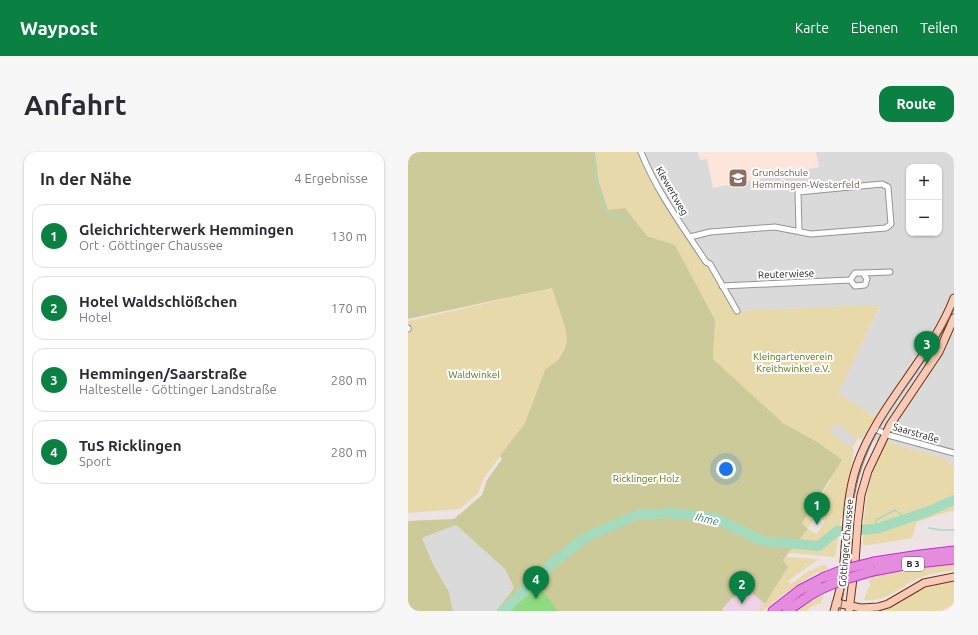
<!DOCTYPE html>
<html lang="de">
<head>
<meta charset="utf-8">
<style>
	:root { --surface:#fff; --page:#f7f7f7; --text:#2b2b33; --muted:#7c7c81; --line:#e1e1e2; --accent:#0b8043 }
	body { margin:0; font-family:Ubuntu,sans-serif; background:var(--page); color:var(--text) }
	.controls { position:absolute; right:12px; top:12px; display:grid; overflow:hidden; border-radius:8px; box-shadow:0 1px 3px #0004 }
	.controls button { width:36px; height:36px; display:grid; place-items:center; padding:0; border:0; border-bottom:1px solid var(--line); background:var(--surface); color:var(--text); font:20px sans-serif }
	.you { position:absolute; left:318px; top:317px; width:14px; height:14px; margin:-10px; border:3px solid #fff; border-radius:50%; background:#1a73e8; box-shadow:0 0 0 6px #1a73e833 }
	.badge { display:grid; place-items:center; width:26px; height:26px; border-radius:50%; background:var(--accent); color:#fff; font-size:13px; font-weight:700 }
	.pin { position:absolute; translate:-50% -33px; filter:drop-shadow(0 1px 2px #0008) }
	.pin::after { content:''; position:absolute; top:21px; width:14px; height:12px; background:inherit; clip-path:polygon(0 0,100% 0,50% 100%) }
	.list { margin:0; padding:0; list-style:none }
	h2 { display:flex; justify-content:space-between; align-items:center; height:52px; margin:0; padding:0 16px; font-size:17px }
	h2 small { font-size:13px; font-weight:400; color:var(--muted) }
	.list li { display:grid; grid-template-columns:26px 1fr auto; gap:12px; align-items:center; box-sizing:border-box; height:64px; margin:0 8px 8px; padding:0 8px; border:1px solid var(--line); border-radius:12px }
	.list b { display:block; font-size:15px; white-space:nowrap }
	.list p { margin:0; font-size:13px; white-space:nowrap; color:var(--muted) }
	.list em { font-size:13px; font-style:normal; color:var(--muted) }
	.map { position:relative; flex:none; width:546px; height:459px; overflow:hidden; border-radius:12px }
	header { display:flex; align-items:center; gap:24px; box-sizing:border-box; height:56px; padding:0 20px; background:var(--accent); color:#fff }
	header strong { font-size:19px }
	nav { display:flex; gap:22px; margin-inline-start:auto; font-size:14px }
	.intro { display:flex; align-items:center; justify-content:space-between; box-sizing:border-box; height:96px; padding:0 24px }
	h1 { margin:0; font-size:28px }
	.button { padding:10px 18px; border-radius:12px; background:var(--accent); color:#fff; font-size:14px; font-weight:700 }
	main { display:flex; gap:24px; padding:0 24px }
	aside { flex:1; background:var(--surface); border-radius:12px; box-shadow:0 1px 3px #0004 }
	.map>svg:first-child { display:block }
	.residential { fill:#dbdadb; fill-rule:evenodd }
	.commercial { fill:#efd2e6 }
	.education { fill:#fee5dc }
	.grass { fill:#e7d9a9 }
	.forest { fill:#ccca98 }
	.pitch { fill:#8edb82 }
	.parking { fill:#d9d9d9 }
	.pier { fill:#fff }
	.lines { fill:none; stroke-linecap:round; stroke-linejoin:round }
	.stream { stroke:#a4dbbf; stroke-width:1.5 }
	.river { stroke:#a4dbbf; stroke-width:10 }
	.street-casing { stroke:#949494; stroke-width:7 }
	.secondary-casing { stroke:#702e08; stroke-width:9 }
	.highway-casing { stroke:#c528d3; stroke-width:11 }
	.street { stroke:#fff; stroke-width:5 }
	.secondary { stroke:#f7cbb7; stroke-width:7 }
	.highway { stroke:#e48cdd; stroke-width:9 }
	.tram { stroke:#6b6b6b; stroke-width:1 }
	.highway-bridge-casing { stroke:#c528d3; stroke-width:11; stroke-linecap:butt }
	.highway-bridge { stroke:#e48cdd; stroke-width:9 }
	.labels { text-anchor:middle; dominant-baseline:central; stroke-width:4; stroke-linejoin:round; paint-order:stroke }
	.shield { fill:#fff; stroke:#616161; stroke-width:1 }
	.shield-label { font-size:9px; font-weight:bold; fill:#1d1d1d }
	.education-label { font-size:10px; fill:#785e54; stroke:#fff; text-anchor:start }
	.street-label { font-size:10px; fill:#1d1d1d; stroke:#fff }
	.park-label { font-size:10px; fill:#53780e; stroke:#fff }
	.water-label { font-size:11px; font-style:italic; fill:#3a7c6c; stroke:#fff }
</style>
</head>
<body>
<header>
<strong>Waypost</strong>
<nav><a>Karte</a><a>Ebenen</a><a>Teilen</a></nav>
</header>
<div class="intro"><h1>Anfahrt</h1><a class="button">Route</a></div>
<main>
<aside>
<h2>In der Nähe<small>4 Ergebnisse</small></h2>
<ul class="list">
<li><span class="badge">1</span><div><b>Gleichrichterwerk Hemmingen</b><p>Ort · Göttinger Chaussee</p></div><em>130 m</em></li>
<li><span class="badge">2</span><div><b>Hotel Waldschlößchen</b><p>Hotel</p></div><em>170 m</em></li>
<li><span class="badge">3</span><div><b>Hemmingen/Saarstraße</b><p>Haltestelle · Göttinger Landstraße</p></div><em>280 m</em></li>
<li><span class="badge">4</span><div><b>TuS Ricklingen</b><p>Sport</p></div><em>280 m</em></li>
</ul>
</aside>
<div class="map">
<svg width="546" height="459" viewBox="0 0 546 459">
	<rect width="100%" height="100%" fill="#eee3e4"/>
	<path class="residential" d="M232 0H546V313L538 311 539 307 478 290 450 287 454 285 468 265 429 242 472 154 327 159 299 113H297L284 92 282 91 256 48ZM501 15H531V81H501Z
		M48 373 97 417 106 437 88 459H45L41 440 25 412 14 386Z"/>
	<path class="commercial" d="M336 434 357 452 350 459H316L314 457Z"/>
	<path class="education" d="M290 0H408L411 15 305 36 299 7 292 8Z"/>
	<path class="grass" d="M187 0H232L256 48 282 91H284L297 112 299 113 327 159 472 153 430 242 468 265 454 285 450 287 444 295 446 298 427 405 381 401 400 377 409 382 417 369 408 365 400 376 394 371 423 328 411 291 375 271 305 207 307 168 267 93 239 84 200 58 191 30Z
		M144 136 157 175 159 187 151 207 137 218 117 271 76 326 70 341 52 357 0 361V169Z
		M478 290 539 307 538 311 546 313V346C516 356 487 374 455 376L459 343 464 321Z
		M546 349V359L539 360 509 370 504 386 455 394V379C487 377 516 360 546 349Z
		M377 405 411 407 380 429 383 432 402 418 403 419 412 414 417 413 420 417 411 421 409 420 376 442 355 459H350L357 452 380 415 375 408Z
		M546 411V418C535 420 523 421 513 425 494 433 478 451 456 448L460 436 463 433 460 427 474 423V422L505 415Z
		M546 429V452L533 459H470C482 457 491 450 501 444 516 436 530 431 546 429Z
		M416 443 413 451 402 455V456L399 459H389L404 448Z"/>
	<path class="forest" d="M0 0H187L191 30 200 58 217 56 239 84 267 93 307 168 305 207 375 271 411 291 434 308 394 371 400 377 375 408 380 415 357 452 336 434 314 457 316 459H150L130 435 100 459H88L106 436 97 417 48 373 14 386 25 412 41 440 45 459H0V369L46 367 74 343 79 328 94 307 92 304 117 271 137 218 151 207 157 195 159 187 157 175 144 136 0 167Z"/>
	<path class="pitch" d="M131 434 150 459H100Z"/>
	<path class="parking" d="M429 271 448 286 441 295 422 279Z"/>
	<path class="pier" d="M433 367 455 368 454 388 432 387Z"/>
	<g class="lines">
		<path class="stream" d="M185 0 189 29 196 56 202 62 221 68
			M521 376 532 378H546
			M466 377 468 368 487 358 499 367"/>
		<path class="river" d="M95 459 146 410 178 385 229 363 264 361 307 366 355 389 411 394 429 379 468 377 521 359 546 348"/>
		<g class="street-casing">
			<path id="street" d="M233 0C249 40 275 75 298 110L302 112 329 159
				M282 85 302 80 367 75 403 82 478 76 483 72 480 35 474 32 390 40 391 79
				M447 121H455L459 127 457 133 447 134 442 128Z
				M455 121 482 120
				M314 134 442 128
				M0 176V177
				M467 277 480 283 546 301"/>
		</g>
		<g class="secondary-casing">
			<path id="secondary" d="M428 451 453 456 470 455 480 452 516 431 546 425
				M426 459C430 446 433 434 435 421 439 385 437 348 449 313 470 253 523 206 546 146
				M441 459 447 410 450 368 453 343 460 319 482 273 531 200 546 166"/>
		</g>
		<g class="highway-casing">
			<path id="highway" d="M466 410 512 403 546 399
				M465 419 501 412 546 407
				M365 459 392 438 417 425
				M379 459 402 443 415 436"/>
		</g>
		<use href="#street" class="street"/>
		<use href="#secondary" class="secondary"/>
		<use href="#highway" class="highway"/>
		<path class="tram" d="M432 459C444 409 437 355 457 306 478 251 523 209 546 155"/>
		<g class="highway-bridge-casing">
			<path id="highway-bridge" d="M417 425 437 417 466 410
				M415 436 434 428 465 419"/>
		</g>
		<use href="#highway-bridge" class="highway-bridge"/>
	</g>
	<defs>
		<g id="school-square" transform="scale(1)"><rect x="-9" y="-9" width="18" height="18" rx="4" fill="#8d6e63" stroke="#fff"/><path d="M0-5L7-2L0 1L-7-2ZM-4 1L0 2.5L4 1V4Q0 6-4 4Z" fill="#fff"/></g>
	</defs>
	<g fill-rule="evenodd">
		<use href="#school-square" x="330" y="26"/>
	</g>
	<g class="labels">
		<rect class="shield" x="494" y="405" width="22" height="14" rx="3"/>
		<g class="shield-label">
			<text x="505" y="412">B 3</text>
		</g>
		<g class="education-label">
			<text x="344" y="20">Grundschule<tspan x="344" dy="12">Hemmingen-Westerfeld</tspan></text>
		</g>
		<g class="street-label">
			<text transform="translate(264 39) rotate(60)">Klewertweg</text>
			<text transform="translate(378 122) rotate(-2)">Reuterwiese</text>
			<text transform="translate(508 281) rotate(16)">Saarstraße</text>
			<text transform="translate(438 391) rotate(-85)">Göttinger Chaussee</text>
		</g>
		<g class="park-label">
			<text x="385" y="204">Kleingartenverein<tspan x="385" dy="12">Kreithwinkel e.V.</tspan></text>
			<text x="66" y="222">Waldwinkel</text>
			<text x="238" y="326">Ricklinger Holz</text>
		</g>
		<g class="water-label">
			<text transform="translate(299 367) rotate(13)">Ihme</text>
		</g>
	</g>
</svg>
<div class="controls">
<button>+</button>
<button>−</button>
</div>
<div class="you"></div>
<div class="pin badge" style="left:409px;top:373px">1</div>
<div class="pin badge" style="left:334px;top:452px">2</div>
<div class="pin badge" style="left:519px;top:212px">3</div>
<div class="pin badge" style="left:128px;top:447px">4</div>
</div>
</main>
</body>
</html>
